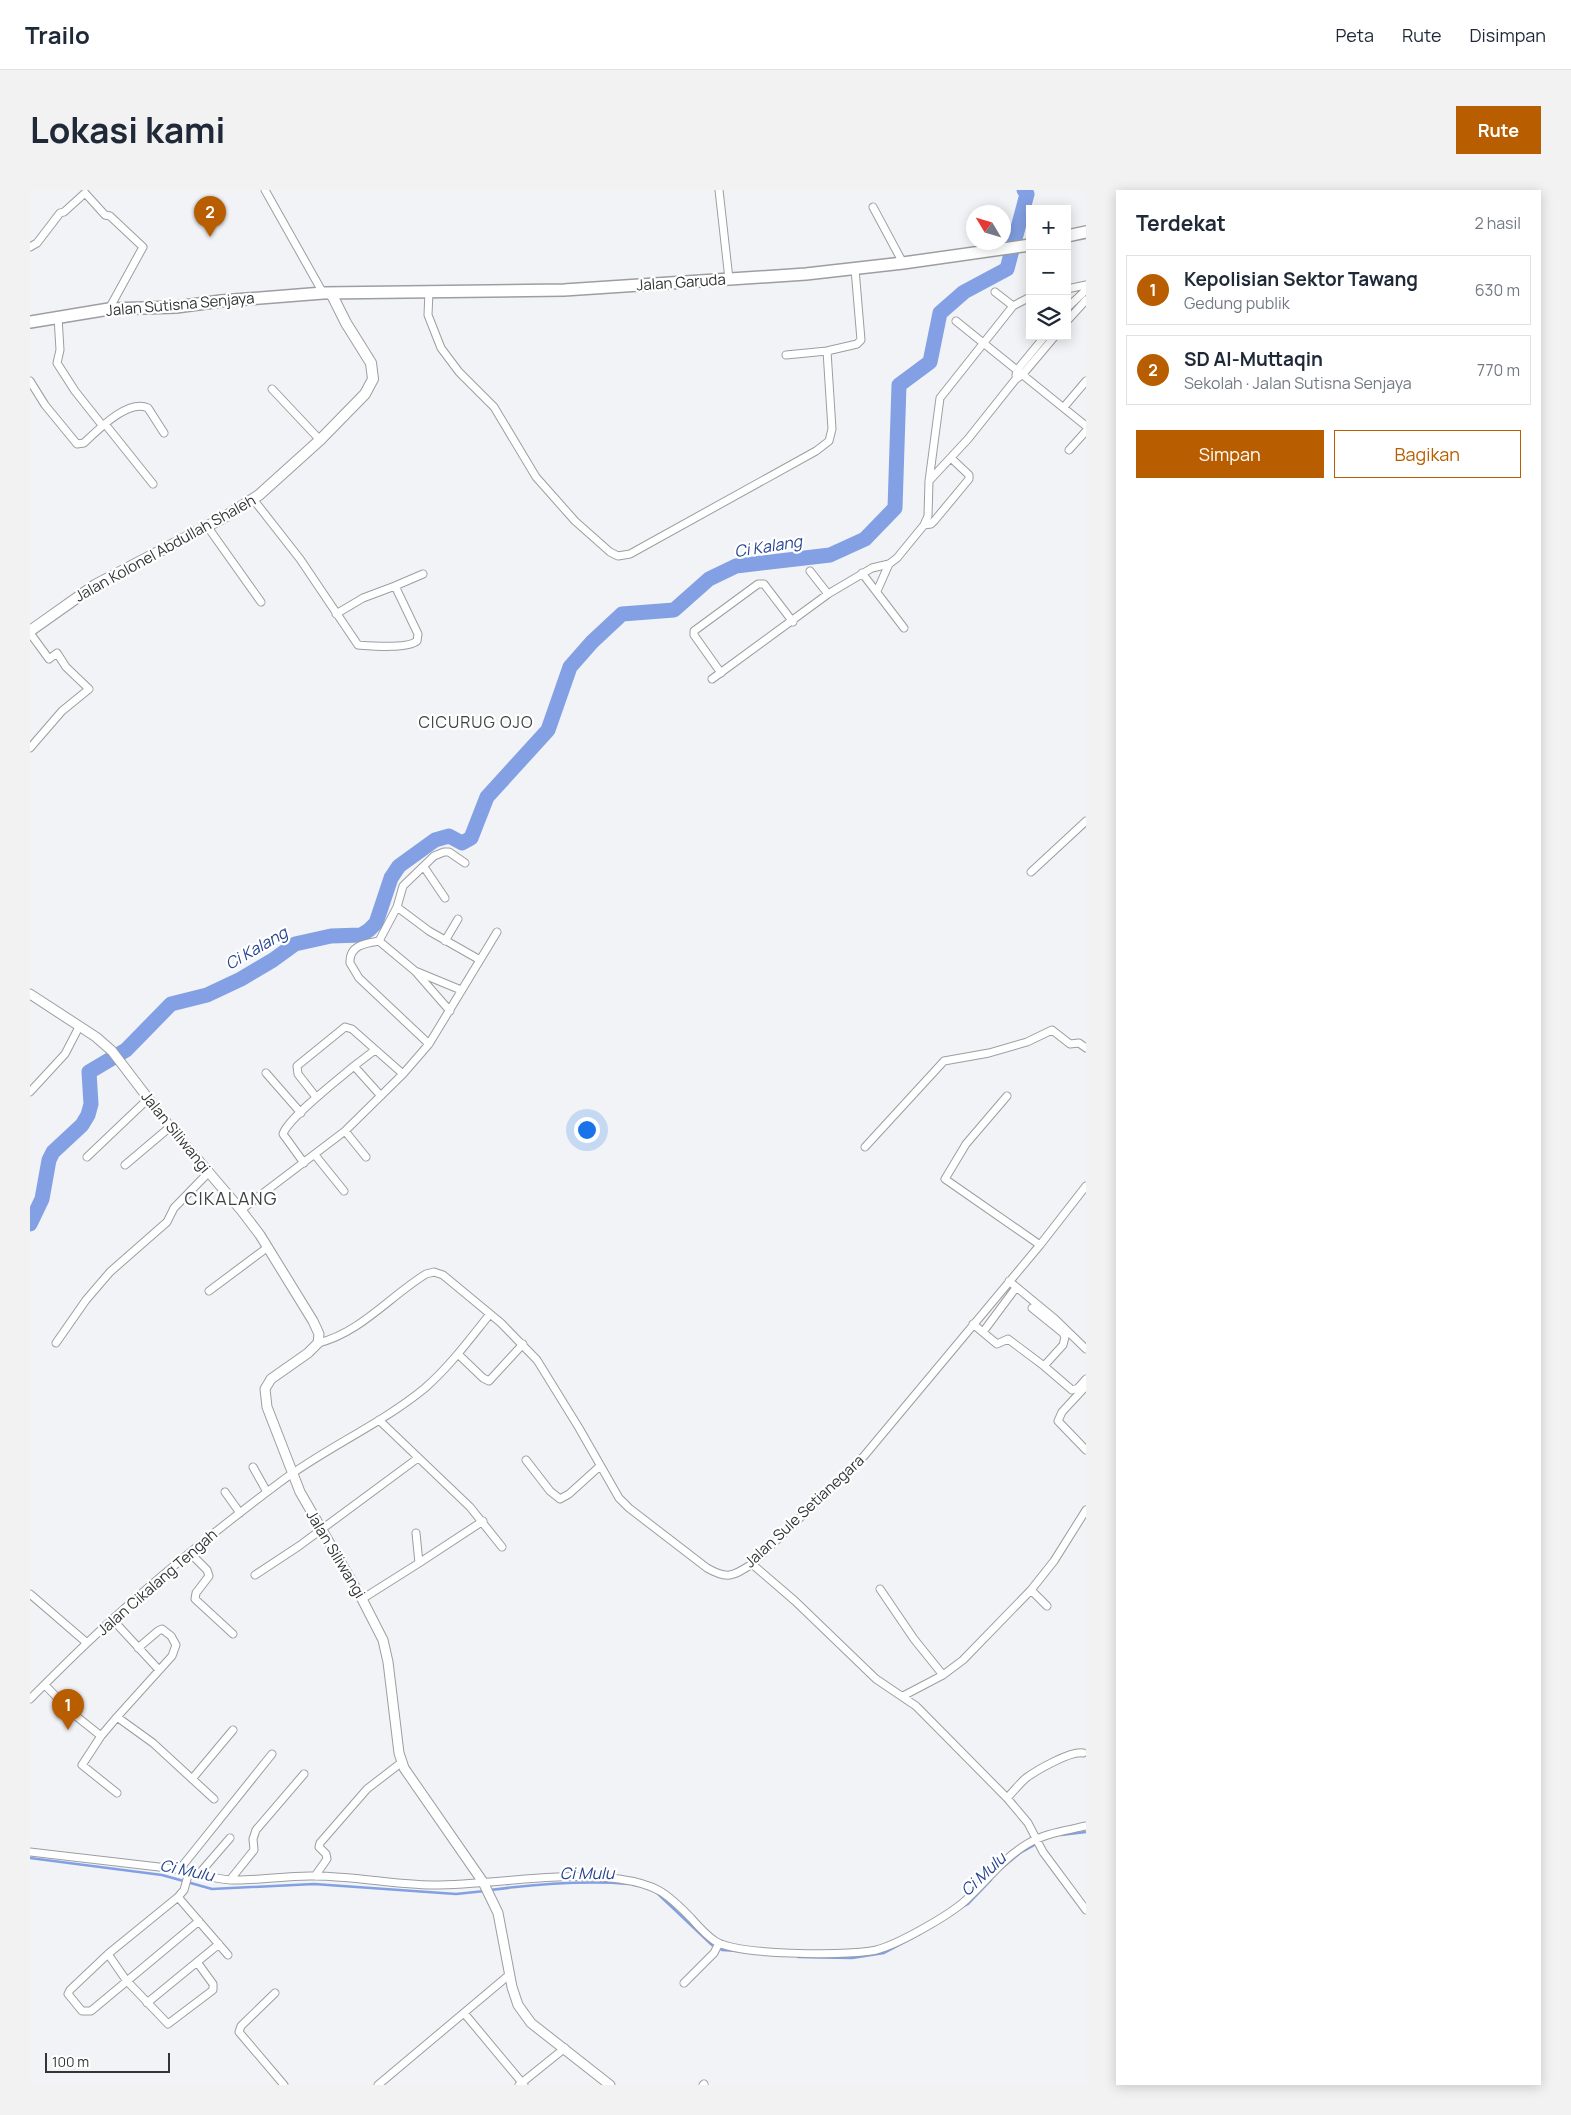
<!DOCTYPE html>
<html lang="id">
<head>
<meta charset="utf-8">
<style>
	:root { --surface:#fff; --page:#f2f2f3; --text:#1f2937; --muted:#747a83; --line:#e0e1e3; --accent:#b95e00 }
	body { margin:0; font-family:Manrope,sans-serif; background:var(--page); color:var(--text) }
	.controls { position:absolute; right:15px; top:15px; display:grid; overflow:hidden; border-radius:0px; box-shadow:0 2px 12px #0003 }
	.controls button { width:45px; height:45px; display:grid; place-items:center; padding:0; border:0; border-bottom:1px solid var(--line); background:var(--surface); color:var(--text); font:25px sans-serif }
	.compass { position:absolute; left:936px; top:15px; width:45px; height:45px; border-radius:50%; background:var(--surface); box-shadow:0 2px 12px #0003; rotate:308deg }
	.scale { position:absolute; left:15px; bottom:12px; width:125px; box-sizing:border-box; padding-left:5px; border:2px solid #333435; border-top:0; font-size:14px; line-height:18px; white-space:nowrap; color:#333435; -webkit-text-stroke:4px #fff; paint-order:stroke }
	.you { position:absolute; left:556px; top:939px; width:18px; height:18px; margin:-12px; border:4px solid #fff; border-radius:50%; background:#1a73e8; box-shadow:0 0 0 8px #1a73e833 }
	.badge { display:grid; place-items:center; width:32px; height:32px; border-radius:50%; background:var(--accent); color:#fff; font-size:16px; font-weight:700 }
	.pin { position:absolute; translate:-50% -41px; filter:drop-shadow(0 1px 2px #0008) }
	.pin::after { content:''; position:absolute; top:26px; width:18px; height:15px; background:inherit; clip-path:polygon(0 0,100% 0,50% 100%) }
	.list { margin:0; padding:0; list-style:none }
	h2 { display:flex; justify-content:space-between; align-items:center; height:65px; margin:0; padding:0 20px; font-size:21px }
	h2 small { font-size:16px; font-weight:400; color:var(--muted) }
	.list li { display:grid; grid-template-columns:32px 1fr auto; gap:15px; align-items:center; box-sizing:border-box; height:70px; margin:0 10px 10px; padding:0 10px; border:1px solid var(--line); border-radius:0px }
	.list b { display:block; font-size:19px; white-space:nowrap }
	.list p { margin:0; font-size:16px; white-space:nowrap; color:var(--muted) }
	.list em { font-size:16px; font-style:normal; color:var(--muted) }
	.actions { display:flex; gap:10px; padding:15px 20px }
	.actions a { flex:1; padding:11px 0; border:1px solid var(--accent); border-radius:0px; text-align:center; font-size:18px; color:var(--accent) }
	.actions .main { background:var(--accent); color:#fff }
	.icon { flex:none; width:28px; height:28px; fill:none; stroke:currentColor; stroke-width:2; stroke-linecap:round; stroke-linejoin:round }
	.map { position:relative; flex:none; width:1056px; height:1895px; overflow:hidden; border-radius:0px }
	header { display:flex; align-items:center; gap:30px; box-sizing:border-box; height:70px; padding:0 25px; background:var(--surface); border-bottom:1px solid var(--line) }
	header strong { font-size:24px }
	nav { display:flex; gap:28px; margin-inline-start:auto; font-size:18px }
	.intro { display:flex; align-items:center; justify-content:space-between; box-sizing:border-box; height:120px; padding:0 30px }
	h1 { margin:0; font-size:35px }
	.button { padding:12px 22px; border-radius:0px; background:var(--accent); color:#fff; font-size:18px; font-weight:700 }
	main { display:flex; gap:30px; padding:0 30px }
	aside { flex:1; background:var(--surface); border-radius:0px; box-shadow:0 2px 12px #0003 }
	.map>svg:first-child { display:block }
	.lines { fill:none; stroke-linecap:round; stroke-linejoin:round }
	.stream { stroke:#82a0e3; stroke-width:2.5 }
	.river { stroke:#82a0e3; stroke-width:15 }
	.minor-casing { stroke:#9c9ea2; stroke-width:9 }
	.tertiary-casing { stroke:#9c9ea2; stroke-width:11 }
	.secondary-casing { stroke:#9c9ea2; stroke-width:12 }
	.primary-casing { stroke:#9c9ea2; stroke-width:14 }
	.minor { stroke:#fff; stroke-width:7 }
	.tertiary { stroke:#fff; stroke-width:9 }
	.secondary { stroke:#fff; stroke-width:10 }
	.primary { stroke:#fff; stroke-width:11 }
	.labels { text-anchor:middle; dominant-baseline:central; stroke-width:4.5; stroke-linejoin:round; paint-order:stroke }
	.street-label { font-size:15px; fill:#333435; stroke:#fff }
	.water-label { font-size:16px; font-style:italic; fill:#254391; stroke:#fff }
	.neighbourhood-label { font-size:16px; letter-spacing:1px; fill:#404245; stroke:#fff }
	.quarter-label { font-size:18px; letter-spacing:1px; fill:#404245; stroke:#fff }
</style>
</head>
<body>
<header>
<strong>Trailo</strong>
<nav><a>Peta</a><a>Rute</a><a>Disimpan</a></nav>
</header>
<div class="intro"><h1>Lokasi kami</h1><a class="button">Rute</a></div>
<main>
<div class="map">
<svg width="1056" height="1895" viewBox="0 0 1056 1895">
	<rect width="100%" height="100%" fill="#f1f3f7"/>
	<g class="lines">
		<path class="stream" d="M1031 1645 1056 1642
			M0 1668 132 1685 182 1699 284 1694 426 1704 455 1701
			M973 1677 990 1663 1008 1653
			M460 1700C507 1694 553 1690 599 1694
			M626 1702 682 1755 692 1760 708 1761
			M930 1718 938 1714 961 1690
			M768 1767 822 1768 854 1763 890 1744"/>
		<path class="river" d="M0 1034 12 1009 19 970 23 962 52 935 58 925 61 914 59 882 96 860 141 814 177 805 211 789 243 770 265 754 301 746 331 745 339 740 346 733 361 688 369 676 405 650 419 646 432 653 441 648 457 607 518 540 540 477 562 452 592 424 644 420 679 389 706 376 800 365 835 349 865 318 869 195 900 172 910 123 934 102 977 79 997 4 994 0"/>
		<g class="minor-casing">
			<path id="minor" d="M235 0 293 103
				M689 0 699 89
				M843 17 873 73
				M0 57 7 53 30 23 34 22 55 3 75 25 80 26 113 57 79 119
				M1037 99 1056 95
				M399 101 398 125 411 158 429 182 464 217 506 287 545 331 580 362 588 366 600 364 786 261 799 251 802 239 797 161 827 154 831 150 825 79
				M965 102 983 116
				M1037 118 1056 100
				M28 127 30 160 27 173 45 201 72 235
				M926 131 1056 236
				M1037 131 1056 110
				M756 165 797 161
				M986 185 987 180 1015 146
				M0 191 15 215 47 254 54 253C67 241 98 208 118 218L134 243
				M242 199 290 250
				M1034 217 1056 191
				M75 234 123 294
				M1039 260 1056 241
				M899 291 938 249 985 190 993 184 1025 146
				M223 309 270 369 328 455C342 456 377 459 387 451L388 444 365 396 393 384
				M894 335 901 334 905 330 939 289V285L921 268
				M177 336 231 412
				M780 381 798 404
				M832 383 874 438
				M847 401 859 374
				M306 424 333 408 365 396
				M0 443 19 469 27 463 36 477 59 499 32 521 0 558
				M691 483 664 445V441L728 394H734L763 432
				M682 489 798 404 842 378 859 374 867 368 894 335 898 326 899 291 910 208 983 116 1000 107
				M394 677 415 708
				M1001 682 1056 631
				M367 717 373 696 404 666 414 662H419L435 673
				M349 751 385 781 420 821
				M415 751 428 729
				M385 781 431 800
				M399 854 329 788 320 773C319 755 336 753 349 751L367 717 399 741 450 770
				M324 876 345 860
				M236 883 271 923
				M0 902 35 864 49 837
				M977 906 936 954 915 989 1010 1055
				M286 907 268 884 267 876 315 837 322 839 373 884
				M315 941 336 967
				M835 957 914 871 959 863 997 852 1022 840 1040 854 1049 853 1056 858
				M285 965 314 1001
				M57 967 119 908
				M274 973 253 944C258 928 310 888 324 876L351 906
				M95 975 140 937
				M211 1020 315 941 373 884 399 854 467 742
				M979 1091 1025 1129 1056 1159
				M179 1101 238 1057
				M1002 1118 1033 1143 1035 1147 1033 1155 1014 1176
				M943 1134 967 1154 978 1149 1014 1176 1042 1200 1048 1198 1056 1189
				M953 1142 985 1099
				M26 1153 56 1110 80 1082 137 1032 144 1018 179 982
				M288 1153C330 1143 360 1106 396 1084L404 1082 413 1085 471 1133 507 1170 549 1238 589 1308 599 1318 677 1378C698 1390 703 1386 722 1374L834 1266 1010 1055 1056 996
				M429 1165 453 1188 459 1191 493 1154
				M1056 1196 1032 1222 1028 1231 1056 1260
				M349 1230 440 1317 472 1357
				M496 1270 520 1301 530 1309 539 1304 570 1276
				M223 1277 237 1302
				M195 1302 210 1323
				M160 1363 177 1380 179 1386 166 1403 165 1409 203 1444
				M389 1373 453 1331
				M722 1374 765 1411 846 1489 886 1516 977 1608 998 1633 1013 1662 1056 1720
				M225 1385 269 1356 388 1268
				M850 1399 884 1449 913 1485
				M1001 1400 1017 1416
				M0 1404 57 1453
				M332 1409 389 1373 386 1343
				M83 1430 129 1480
				M15 1495 41 1522 71 1546 87 1527 123 1553 184 1609
				M873 1506 913 1485 933 1470 1001 1400 1024 1371 1056 1320
				M0 1509C19 1490 38 1471 57 1453 117 1396 182 1343 249 1293 295 1258 350 1235 395 1198 420 1176 439 1150 460 1124
				M87 1527 142 1466 146 1455 141 1446 132 1439 128 1441 108 1458
				M71 1546 52 1575 87 1603
				M162 1589 203 1540
				M977 1608C983 1602 989 1594 996 1588 1007 1580 1040 1561 1053 1563
				M0 1662C48 1668 97 1673 146 1679 164 1682 182 1689 201 1690 229 1691 257 1685 285 1686 325 1686 364 1695 403 1695 465 1695 527 1681 589 1689 625 1694 636 1702 661 1728 668 1736 676 1745 685 1751 709 1766 811 1765 841 1761 863 1758 924 1723 939 1707 958 1689 974 1668 997 1654 1015 1643 1035 1641 1056 1636
				M149 1680 242 1564
				M159 1682 154 1700 148 1707 198 1765
				M168 1685 200 1648
				M285 1686 297 1669 296 1664 289 1657 290 1653 337 1599 372 1572
				M200 1690 224 1660 223 1649 226 1640 274 1584
				M148 1707 78 1764 40 1800 38 1804 52 1821H61L169 1731
				M78 1764 96 1790 138 1834 183 1800V1794L167 1772
				M654 1793 684 1763 689 1753
				M245 1803 211 1836 209 1842 254 1895
				M117 1813 189 1754
				M434 1823 494 1895
				M348 1895 479 1785
				M489 1895 535 1858
				M673 1895 674 1894"/>
		</g>
		<g class="tertiary-casing">
			<path id="tertiary" d="M0 804 66 847 82 861 140 937 211 1020 230 1045 283 1131 289 1144 288 1153 278 1163 241 1189 235 1199 237 1217 270 1302 332 1409 353 1450 358 1472 369 1563 374 1578 453 1692 468 1723 482 1797 488 1815 501 1833 580 1895"/>
		</g>
		<g class="secondary-casing">
			<path id="secondary" d="M0 441 65 395 193 328 229 305 290 250 335 204 343 189 341 173 316 133 301 103"/>
		</g>
		<g class="primary-casing">
			<path id="primary" d="M1037 46 1056 42
				M0 132 79 119 146 117 191 111 293 103 534 100 776 84 873 73 1000 55"/>
		</g>
		<use href="#minor" class="minor"/>
		<use href="#tertiary" class="tertiary"/>
		<use href="#secondary" class="secondary"/>
		<use href="#primary" class="primary"/>
	</g>
	<g class="labels">
		<g class="street-label">
			<text transform="translate(651 92) rotate(-4)">Jalan Garuda</text>
			<text transform="translate(150 114) rotate(-5)">Jalan Sutisna Senjaya</text>
			<text transform="translate(135 358) rotate(-29)">Jalan Kolonel Abdullah Shaleh</text>
			<text transform="translate(146 942) rotate(51)">Jalan Siliwangi</text>
			<text transform="translate(774 1321) rotate(-43)">Jalan Sule Setianegara</text>
			<text transform="translate(306 1364) rotate(59)">Jalan Siliwangi</text>
			<text transform="translate(127 1392) rotate(-41)">Jalan Cikalang Tengah</text>
		</g>
		<g class="water-label">
			<text transform="translate(738 356) rotate(-9)">Ci Kalang</text>
			<text transform="translate(226 758) rotate(-30)">Ci Kalang</text>
			<text transform="translate(157 1680) rotate(12)">Ci Mulu</text>
			<text x="557" y="1683">Ci Mulu</text>
			<text transform="translate(953 1684) rotate(-43)">Ci Mulu</text>
		</g>
		<g class="neighbourhood-label">
			<text x="446" y="532">CICURUG OJO</text>
		</g>
		<g class="quarter-label">
			<text x="201" y="1008">CIKALANG</text>
		</g>
	</g>
</svg>
<div class="controls">
<button>+</button>
<button>−</button>
<button><svg class="icon" aria-label="layers" viewBox="0 0 24 24"><path d="M12 4l9 5-9 5-9-5zM3 14l9 5 9-5"/></svg></button>
</div>
<svg class="compass" viewBox="-18 -18 36 36"><path d="M0-13l5 13h-10z" fill="#e53935"/><path d="M0 13l5-13h-10z" fill="#747a83"/></svg>
<div class="scale">100 m</div>
<div class="you"></div>
<div class="pin badge" style="left:38px;top:1540px">1</div>
<div class="pin badge" style="left:180px;top:47px">2</div>
</div>
<aside>
<h2>Terdekat<small>2 hasil</small></h2>
<ul class="list">
<li><span class="badge">1</span><div><b>Kepolisian Sektor Tawang</b><p>Gedung publik</p></div><em>630 m</em></li>
<li><span class="badge">2</span><div><b>SD Al-Muttaqin</b><p>Sekolah · Jalan Sutisna Senjaya</p></div><em>770 m</em></li>
</ul>
<div class="actions"><a class="main">Simpan</a><a>Bagikan</a></div>
</aside>
</main>
</body>
</html>
